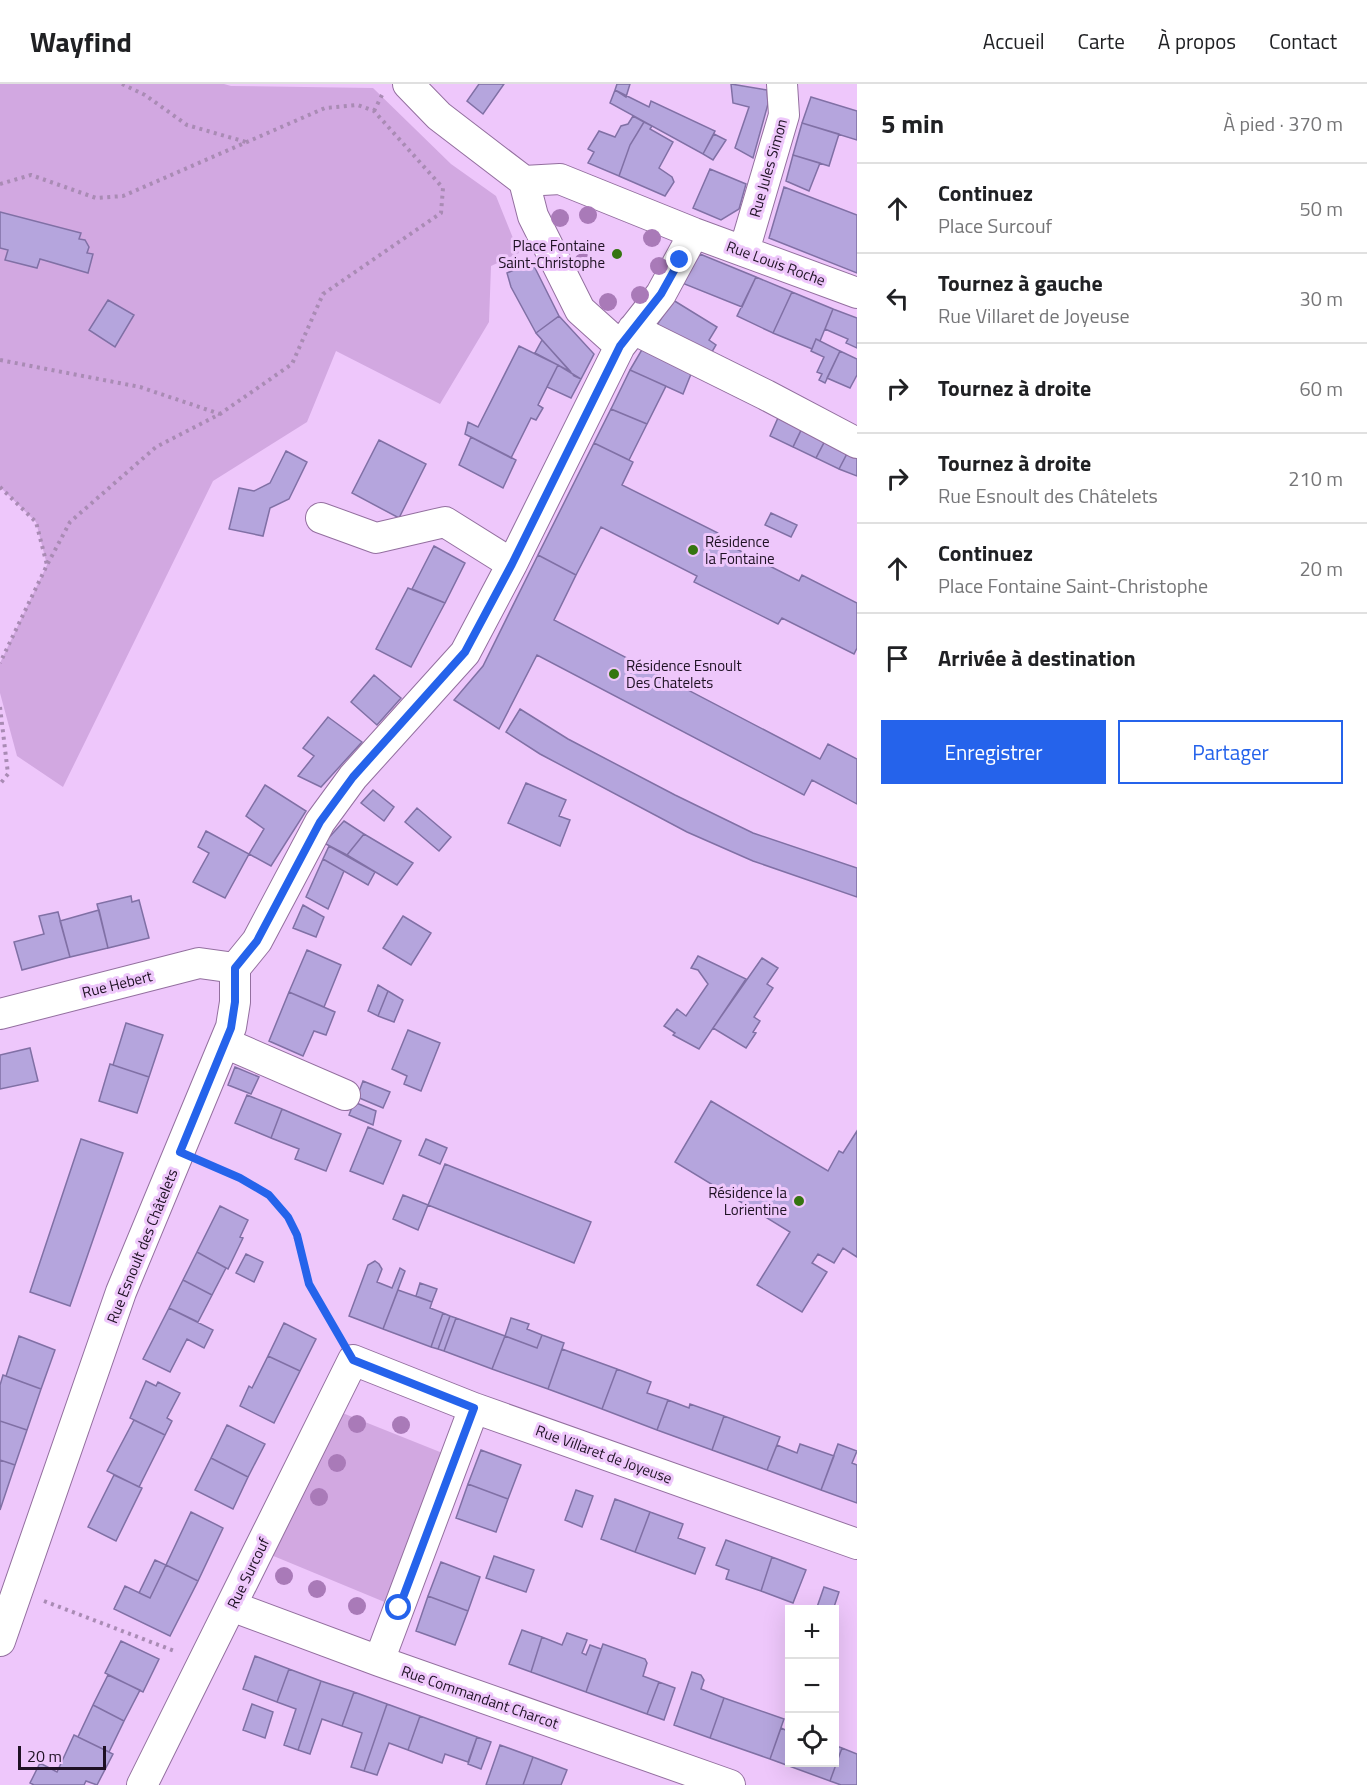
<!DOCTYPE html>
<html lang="fr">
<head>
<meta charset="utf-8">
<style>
	:root { --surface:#fff; --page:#f2f2f2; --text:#202124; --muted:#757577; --line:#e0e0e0; --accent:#2563eb }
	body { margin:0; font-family:"Titillium Web",sans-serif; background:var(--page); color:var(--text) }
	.controls { position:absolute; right:18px; bottom:18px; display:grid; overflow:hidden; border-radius:0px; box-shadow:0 6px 24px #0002 }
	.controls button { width:54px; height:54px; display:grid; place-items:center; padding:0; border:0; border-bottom:2px solid var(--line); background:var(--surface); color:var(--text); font:30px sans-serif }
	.scale { position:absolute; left:18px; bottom:15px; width:88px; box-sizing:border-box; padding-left:6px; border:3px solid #1e1123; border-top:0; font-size:16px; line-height:21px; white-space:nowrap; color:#1e1123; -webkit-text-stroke:4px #eec7fb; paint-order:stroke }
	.stop { position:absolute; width:18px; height:18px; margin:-14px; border:4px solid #2563eb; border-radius:50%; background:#fff }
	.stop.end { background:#2563eb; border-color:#fff; box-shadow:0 2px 6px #0008 }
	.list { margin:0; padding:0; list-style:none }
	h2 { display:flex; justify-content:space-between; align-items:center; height:78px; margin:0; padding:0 24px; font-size:26px }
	h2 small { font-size:20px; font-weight:400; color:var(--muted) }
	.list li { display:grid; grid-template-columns:39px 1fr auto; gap:18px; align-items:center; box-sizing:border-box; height:90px; padding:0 24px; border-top:2px solid var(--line) }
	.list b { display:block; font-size:22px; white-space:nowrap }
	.list p { margin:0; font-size:20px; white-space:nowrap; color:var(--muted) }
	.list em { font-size:20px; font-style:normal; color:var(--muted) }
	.actions { display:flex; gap:12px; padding:18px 24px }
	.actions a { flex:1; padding:14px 0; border:2px solid var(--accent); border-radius:0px; text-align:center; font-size:21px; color:var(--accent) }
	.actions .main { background:var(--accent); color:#fff }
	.icon { flex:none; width:33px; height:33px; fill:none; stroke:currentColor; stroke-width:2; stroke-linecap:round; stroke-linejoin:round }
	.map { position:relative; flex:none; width:857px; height:1701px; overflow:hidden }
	header { display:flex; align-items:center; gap:36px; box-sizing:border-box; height:84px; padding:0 30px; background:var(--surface); border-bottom:2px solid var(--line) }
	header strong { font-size:28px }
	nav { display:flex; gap:33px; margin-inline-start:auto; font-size:21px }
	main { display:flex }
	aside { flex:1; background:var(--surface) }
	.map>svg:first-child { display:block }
	.green { fill:#d2a8e1 }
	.building { fill:#b5a5dd; stroke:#8070a5; stroke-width:1.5 }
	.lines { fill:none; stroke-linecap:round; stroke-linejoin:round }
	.minor-casing { stroke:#936f9f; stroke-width:32 }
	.path { stroke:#a98bb4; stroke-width:4; stroke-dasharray:3 4.5; stroke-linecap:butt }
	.minor { stroke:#fff; stroke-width:30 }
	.tree { fill:#a97ab8 }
	.route { stroke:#2563eb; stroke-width:8 }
	.poi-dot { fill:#357510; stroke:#eec7fb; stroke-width:2 }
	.labels { text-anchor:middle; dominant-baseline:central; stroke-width:6; stroke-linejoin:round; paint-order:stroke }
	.street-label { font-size:15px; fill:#1e1123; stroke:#eec7fb }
	.poi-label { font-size:15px; fill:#1e1123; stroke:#eec7fb; text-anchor:end }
</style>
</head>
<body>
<header>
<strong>Wayfind</strong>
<nav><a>Accueil</a><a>Carte</a><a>À propos</a><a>Contact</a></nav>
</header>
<main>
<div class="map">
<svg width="857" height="1701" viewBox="0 0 857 1701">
	<rect width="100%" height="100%" fill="#eec7fb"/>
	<path class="green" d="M0 0H224L231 2 373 4 451 80 496 112 519 169 491 182 489 238 440 320 336 267 307 338 213 397 63 703 17 672 0 609V579L47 481 36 438 0 403Z
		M330 1324 455 1374 399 1524 259 1466Z"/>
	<path class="building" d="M479 0H504L483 30 467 17Z
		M617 0H630L626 13 615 6Z
		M731 0 767 6 768 20 753 74 735 64 749 23 733 19Z
		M615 6 649 23 651 17 715 47 703 70 610 19Z
		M811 13 857 27V56L802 39Z
		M633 32 644 38 630 61 619 92 588 79 594 68 588 65 599 47 615 53 621 42 628 40Z
		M644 38 652 42 650 45 673 58 659 84 672 93 674 98 665 112 619 92 630 61Z
		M802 39 839 50 829 82 793 71Z
		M714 50 726 56 713 76 703 70Z
		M793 71 820 79 809 107 786 97Z
		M710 85 746 100 739 125 721 136 693 124Z
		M784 103 857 131V189L769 154Z
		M0 128 81 149 79 155 85 156 89 163 87 169 93 170 88 189 40 175 37 184 5 176 8 166 0 164Z
		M700 170 756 193 742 223 682 199Z
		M532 178 559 232 536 249 511 203 507 189Z
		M756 193 792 208 773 249 737 232Z
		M792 208 833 225 820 257 816 255 812 265 773 249Z
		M108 216 134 231 115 263 89 246Z
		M673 216 717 243 709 256 716 261 709 273 655 244Z
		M833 225 857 234V264L846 259 848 255 825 245Z
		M559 232 594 270 581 295 574 292 536 249Z
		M816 255 840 267 825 299 819 296 822 290 817 288 824 273 811 267Z
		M542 256 571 288 535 269Z
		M647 257 693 285 683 310 630 286Z
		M519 262 558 281 538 321 543 324 536 336 531 334 511 374 465 350 468 338 478 343Z
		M840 267 857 275V291L850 304 827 294Z
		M558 281 581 295 571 314 547 303Z
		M630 286 666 302 647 340 611 325Z
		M611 325 647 340 629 376 594 359Z
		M781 327 805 338 793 363 770 352Z
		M805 338 829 349 816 374 793 363Z
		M829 349 852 360 839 385 816 374Z
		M471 353 516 376 503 404 459 381Z
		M379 356 426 380 399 434 352 409Z
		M594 359 633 378 622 401 718 449 715 454 799 497 802 491 857 519V564L854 570 782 534 778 540 694 498 697 492 601 443 576 491 538 471Z
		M852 360 857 362V392L839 385Z
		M286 367 307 378 289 415 270 424 263 452 229 445 239 404 254 407 270 399Z
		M771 429 797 441 791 453 765 441Z
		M434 462 465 479 445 519 412 505Z
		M538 471 576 491 554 536 820 675 828 660 857 675V720L812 696 804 711 537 571 499 645 454 616 483 582Z
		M408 504 445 519 411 583 376 565Z
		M374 591 401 614 377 641 351 618Z
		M520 625 568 655 675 711 753 749 857 784V813L753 777 687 748 540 670 506 648Z
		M328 633 362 658 321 703 298 692 314 672 303 664Z
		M526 699 566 716 559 732 570 736 560 762 508 739Z
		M265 701 306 727 271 782 249 770 264 745 246 732Z
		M373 706 394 723 384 737 361 719Z
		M417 724 451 753 439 767 405 738Z
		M344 737 364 750 347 771 324 759Z
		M206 747 249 770 225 814 193 798 209 769 198 763Z
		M364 750 413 779 397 801 347 771Z
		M329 762 375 788 368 801 323 775Z
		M323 775 344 787 328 825 306 813Z
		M131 812 132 818 139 816 149 854 108 864 97 820Z
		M303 821 324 833 316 853 293 844Z
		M99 826 108 864 70 873 60 837Z
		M58 828 70 873 22 886 14 858 44 850 39 832Z
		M403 832 431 849 411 881 383 864Z
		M307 866 341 881 324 923 289 908Z
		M698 872 746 895 699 965 673 951 675 949 664 942 677 925 686 932 708 900 698 886 691 884Z
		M762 874 778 884 767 900 773 904 754 933 760 937 753 948 756 949 746 964 713 944Z
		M378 901 388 907 378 932 368 927Z
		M388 907 403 916 394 938 378 932Z
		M289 908 335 928 326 951 314 947 303 972 269 957Z
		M126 939 163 951 149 993 113 981Z
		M408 946 440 959 421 1007 404 1000 407 992 392 985Z
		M30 964 38 997 0 1005V971Z
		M110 980 149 993 137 1029 99 1017Z
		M235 983 259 993 251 1010 228 1001Z
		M363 997 390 1008 383 1024 357 1013Z
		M247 1011 282 1025 271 1054 235 1039Z
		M711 1017 828 1087 839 1067 843 1069 857 1047V1173L843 1164 834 1179 818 1170 812 1179 827 1188 802 1228 757 1201 790 1148 675 1078Z
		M354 1018 376 1027 373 1041 349 1031Z
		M282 1025 341 1050 326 1087 295 1075 299 1065 271 1054Z
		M368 1043 401 1057 383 1100 350 1087Z
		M81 1055 123 1069 70 1222 30 1208Z
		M426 1055 447 1064 440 1080 419 1071Z
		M445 1080 591 1138 574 1179 428 1121 418 1146 393 1135 403 1111 428 1121Z
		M220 1122 248 1136 240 1153 243 1154 228 1185 197 1168Z
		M197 1168 226 1184 212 1211 183 1196Z
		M246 1170 263 1178 254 1198 236 1189Z
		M375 1177 379 1180 382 1185 377 1198 392 1204 400 1184 405 1187 383 1245 349 1232 368 1181Z
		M183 1196 212 1211 198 1238 169 1224Z
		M420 1199 437 1205 432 1218 416 1212Z
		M398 1206 432 1218 430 1224 443 1229 431 1263 383 1245Z
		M169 1224 213 1246 204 1264 187 1255 170 1288 143 1275Z
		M443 1229 450 1232 438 1265 431 1263Z
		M450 1232 456 1234 444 1267 438 1265Z
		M456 1234 505 1252 492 1285 444 1267Z
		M511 1234 529 1240 527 1245 542 1251 537 1264 505 1252Z
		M284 1239 316 1255 300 1287 268 1272Z
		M542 1251 564 1259 548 1305 492 1285 505 1252 537 1264Z
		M19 1252 55 1266 41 1305 6 1292Z
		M562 1265 617 1285 602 1325 548 1305Z
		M268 1272 300 1287 274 1339 240 1322 249 1302 252 1304Z
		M617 1285 651 1298 647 1309 668 1316 657 1346 602 1325Z
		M3 1291 41 1305 27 1346 0 1337V1301Z
		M146 1297 156 1302 158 1298 180 1309 167 1334 172 1337 165 1351 130 1334Z
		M668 1316 689 1324 690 1320 724 1332 712 1366 657 1346Z
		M724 1332 780 1353 767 1386 712 1366Z
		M134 1336 165 1351 139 1403 107 1387Z
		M0 1337 27 1346 15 1381 0 1376Z
		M227 1341 265 1360 248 1393 211 1374Z
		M800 1360 834 1372 821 1406 767 1386 777 1361 797 1369Z
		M838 1360 857 1367 852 1379 857 1381V1419L821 1406Z
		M481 1366 521 1381 508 1415 468 1400Z
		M211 1374 248 1393 233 1425 195 1406Z
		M0 1376 15 1381 0 1426Z
		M114 1391 142 1404 116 1457 88 1443Z
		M468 1400 508 1415 496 1448 456 1434Z
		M576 1406 593 1412 582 1443 565 1436Z
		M615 1415 650 1428 635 1468 601 1455Z
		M191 1428 223 1444 198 1497 166 1481Z
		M650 1428 683 1440 678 1454 705 1464 695 1490 635 1468Z
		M726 1456 772 1473 761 1507 726 1495 729 1486 716 1481Z
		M494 1472 534 1486 526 1508 486 1494Z
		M772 1473 806 1486 793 1519 761 1507Z
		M155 1476 166 1481 150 1514 139 1509Z
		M441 1478 480 1493 468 1527 428 1512Z
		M166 1481 198 1497 170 1552 114 1525 125 1502 150 1514Z
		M824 1503 839 1508 833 1526H816Z
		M428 1512 468 1527 455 1561 416 1547Z
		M522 1546 542 1553 531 1588 509 1580Z
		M567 1549 587 1556 582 1569 586 1571 590 1561 601 1565 586 1608 531 1588 542 1553 562 1561Z
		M121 1557 159 1575 143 1608 105 1589Z
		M603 1560 645 1575 647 1579 643 1592 659 1598 647 1630 586 1608Z
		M255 1572 289 1585 277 1618 243 1605Z
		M289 1585 321 1597 298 1666 284 1661 296 1625 277 1618Z
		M692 1588 701 1591 704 1596 701 1605 724 1614 710 1654 674 1641Z
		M108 1591 140 1606 124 1637 93 1621Z
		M321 1597 354 1608 342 1642 322 1635 310 1670 298 1666Z
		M659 1598 675 1604 664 1636 647 1630Z
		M354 1608 387 1620 364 1687 351 1683 362 1649 342 1642Z
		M724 1614 784 1635 770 1675 710 1654Z
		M252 1620 273 1628 265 1654 243 1646Z
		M387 1620 420 1632 408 1666 389 1659 377 1691 364 1687Z
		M93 1621 124 1637 109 1668 78 1653Z
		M420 1632 477 1653 468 1678 445 1670 442 1679 408 1666Z
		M781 1644 790 1648V1678H834V1661L842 1664 830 1697 770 1675Z
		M74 1651 113 1670 97 1701 86 1697 84 1701H34L30 1699 40 1679 57 1688Z
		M477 1653 491 1658 481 1685 468 1680Z
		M500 1661 533 1673 523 1701H486Z
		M842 1664 857 1670V1701H841L830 1697Z
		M533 1673 567 1686 561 1701H523Z"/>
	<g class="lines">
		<g class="minor-casing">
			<path id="minor" d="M408 0 439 32 524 97
				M524 97 560 95 694 149 857 209
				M524 97 533 132 580 226 620 262
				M744 167 784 31 782 0
				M633 245 766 311 857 359
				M321 434 376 454 445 438 512 480
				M0 930 199 879 235 884
				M225 959 345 1011
				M231 1522 379 1577 730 1701
				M0 1557 121 1208 231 943 235 918V884L257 857 320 738 353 693 465 569 512 480 620 262 661 210 694 149
				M379 1577 474 1324
				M142 1701 353 1276 474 1324 857 1460"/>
		</g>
		<path class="path" d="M122 0 145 11 187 41 246 58
			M374 27 382 11
			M0 100 31 91 96 114 123 112 325 24 358 21 374 27 443 104 441 129 323 210 292 280 220 330 156 363 70 438 47 481
			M0 276 140 303 220 330
			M0 403 36 438 47 481 0 579
			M0 623 8 690 0 700
			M207 1079C228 1088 252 1097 269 1112 298 1137 297 1167 309 1200 316 1218 329 1236 339 1252
			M44 1517 177 1568"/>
		<use href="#minor" class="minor"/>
	</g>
	<g class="tree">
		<circle cx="588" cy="131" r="9"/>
		<circle cx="560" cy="134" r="9"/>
		<circle cx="652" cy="154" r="9"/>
		<circle cx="583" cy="178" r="9"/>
		<circle cx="659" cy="182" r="9"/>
		<circle cx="640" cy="211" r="9"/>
		<circle cx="608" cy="218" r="9"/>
		<circle cx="357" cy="1340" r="9"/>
		<circle cx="401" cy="1341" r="9"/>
		<circle cx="337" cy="1379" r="9"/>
		<circle cx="319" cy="1413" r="9"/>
		<circle cx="284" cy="1492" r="9"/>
		<circle cx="317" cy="1505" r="9"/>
		<circle cx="357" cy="1522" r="9"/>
	</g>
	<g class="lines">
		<path class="route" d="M399 1524 474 1324 353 1276 309 1200 297 1151 288 1133 269 1111 240 1094 180 1068 231 944 235 918V884L257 857 320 738 353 693 465 568 512 480 620 262 661 210 680 176"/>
	</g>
	<g class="poi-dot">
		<circle cx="617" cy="170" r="6"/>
		<circle cx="693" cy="466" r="6"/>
		<circle cx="614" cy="590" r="6"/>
		<circle cx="799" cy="1117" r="6"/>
	</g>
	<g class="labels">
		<g class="street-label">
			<text transform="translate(768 84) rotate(-74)">Rue Jules Simon</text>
			<text transform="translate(776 179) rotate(20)">Rue Louis Roche</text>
			<text transform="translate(117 900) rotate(-14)">Rue Hebert</text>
			<text transform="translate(142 1162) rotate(-68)">Rue Esnoult des Châtelets</text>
			<text transform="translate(604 1370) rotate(20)">Rue Villaret de Joyeuse</text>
			<text transform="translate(248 1489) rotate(-64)">Rue Surcouf</text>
			<text transform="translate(480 1613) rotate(19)">Rue Commandant Charcot</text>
		</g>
		<g class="poi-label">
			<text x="605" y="161">Place Fontaine<tspan x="605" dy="17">Saint-Christophe</tspan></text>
			<text x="705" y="457" text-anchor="start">Résidence<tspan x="705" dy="17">la Fontaine</tspan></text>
			<text x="626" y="581" text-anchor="start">Résidence Esnoult<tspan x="626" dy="17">Des Chatelets</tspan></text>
			<text x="787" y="1108">Résidence la<tspan x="787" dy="17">Lorientine</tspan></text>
		</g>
	</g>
</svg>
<div class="controls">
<button>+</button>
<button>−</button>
<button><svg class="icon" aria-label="locate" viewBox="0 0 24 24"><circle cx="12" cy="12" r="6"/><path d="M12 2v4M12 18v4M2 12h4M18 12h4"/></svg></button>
</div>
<div class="scale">20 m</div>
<div class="stop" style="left:399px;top:1524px"></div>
<div class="stop end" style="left:680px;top:176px"></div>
</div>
<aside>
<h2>5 min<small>À pied · 370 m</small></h2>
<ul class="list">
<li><svg class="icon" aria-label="ahead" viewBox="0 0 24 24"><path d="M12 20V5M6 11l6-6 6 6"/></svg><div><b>Continuez</b><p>Place Surcouf</p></div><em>50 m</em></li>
<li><svg class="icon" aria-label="left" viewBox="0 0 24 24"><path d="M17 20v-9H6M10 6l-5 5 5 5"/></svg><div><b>Tournez à gauche</b><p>Rue Villaret de Joyeuse</p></div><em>30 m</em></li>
<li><svg class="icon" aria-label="right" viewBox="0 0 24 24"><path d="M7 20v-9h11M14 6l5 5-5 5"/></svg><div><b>Tournez à droite</b></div><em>60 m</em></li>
<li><svg class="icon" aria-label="right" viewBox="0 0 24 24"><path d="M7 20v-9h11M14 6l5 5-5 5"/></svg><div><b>Tournez à droite</b><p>Rue Esnoult des Châtelets</p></div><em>210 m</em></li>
<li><svg class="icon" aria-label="ahead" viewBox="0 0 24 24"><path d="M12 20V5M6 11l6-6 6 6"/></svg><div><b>Continuez</b><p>Place Fontaine Saint-Christophe</p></div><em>20 m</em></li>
<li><svg class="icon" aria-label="arrive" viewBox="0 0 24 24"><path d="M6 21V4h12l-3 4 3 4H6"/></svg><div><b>Arrivée à destination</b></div></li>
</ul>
<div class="actions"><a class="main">Enregistrer</a><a>Partager</a></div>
</aside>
</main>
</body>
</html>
